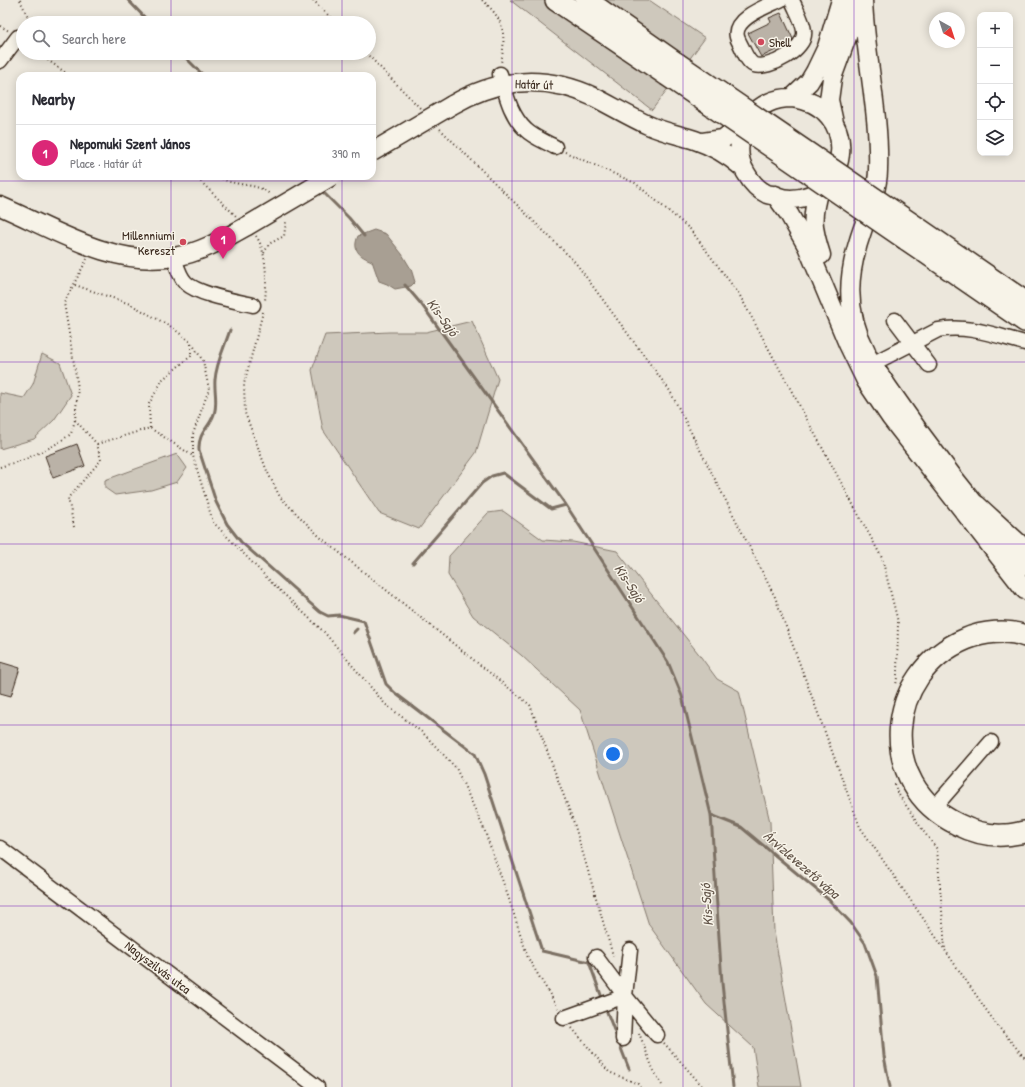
<!DOCTYPE html>
<html lang="en">
<head>
<meta charset="utf-8">
<style>
	:root { --surface:#fff; --page:#f2f2f3; --text:#2b2b33; --muted:#7c7c81; --line:#e1e1e2; --accent:#db2777 }
	body { margin:0; font-family:"Patrick Hand",sans-serif; background:var(--page); color:var(--text) }
	.controls { position:absolute; right:12px; top:12px; display:grid; overflow:hidden; border-radius:8px; box-shadow:0 2px 10px #0003 }
	.controls button { width:36px; height:36px; display:grid; place-items:center; padding:0; border:0; border-bottom:1px solid var(--line); background:var(--surface); color:var(--text); font:20px sans-serif }
	.compass { position:absolute; left:929px; top:12px; width:36px; height:36px; border-radius:50%; background:var(--surface); box-shadow:0 2px 10px #0003; rotate:141deg }
	.you { position:absolute; left:613px; top:754px; width:14px; height:14px; margin:-10px; border:3px solid #fff; border-radius:50%; background:#1a73e8; box-shadow:0 0 0 6px #1a73e833 }
	.badge { display:grid; place-items:center; width:26px; height:26px; border-radius:50%; background:var(--accent); color:#fff; font-size:13px; font-weight:700 }
	.pin { position:absolute; translate:-50% -33px; filter:drop-shadow(0 1px 2px #0008) }
	.pin::after { content:''; position:absolute; top:21px; width:14px; height:12px; background:inherit; clip-path:polygon(0 0,100% 0,50% 100%) }
	.list { margin:0; padding:0; list-style:none }
	h2 { display:flex; justify-content:space-between; align-items:center; height:52px; margin:0; padding:0 16px; font-size:17px }
	h2 small { font-size:13px; font-weight:400; color:var(--muted) }
	.list li { display:grid; grid-template-columns:26px 1fr auto; gap:12px; align-items:center; box-sizing:border-box; height:56px; padding:0 16px; border-top:1px solid var(--line) }
	.list b { display:block; font-size:15px; white-space:nowrap }
	.list p { margin:0; font-size:13px; white-space:nowrap; color:var(--muted) }
	.list em { font-size:13px; font-style:normal; color:var(--muted) }
	.icon { flex:none; width:22px; height:22px; fill:none; stroke:currentColor; stroke-width:2; stroke-linecap:round; stroke-linejoin:round }
	.map { position:relative; flex:none; width:1025px; height:1087px; overflow:hidden }
	.search { position:absolute; background:var(--surface); box-shadow:0 2px 10px #0003; left:16px; top:16px; width:360px; height:44px; display:flex; align-items:center; gap:10px; box-sizing:border-box; padding:0 14px; border-radius:22px; color:var(--muted); font-size:15px }
	.panel { position:absolute; background:var(--surface); box-shadow:0 2px 10px #0003; left:16px; top:72px; width:360px; height:108px; border-radius:12px }
	.map>svg:first-child { display:block }
	.green { fill:#cec8bc; stroke:#84796d }
	.water { fill:#a89f93; stroke:#7c7064 }
	.lines { fill:none; stroke-linecap:round; stroke-linejoin:round }
	.stream { stroke:#7c7064; stroke-width:3 }
	.building { fill:#bab2a7; stroke:#3b2a1e }
	.minor-casing { stroke:#3b2a1e; stroke-width:17 }
	.major-casing { stroke:#3b2a1e; stroke-width:21 }
	.highway-casing { stroke:#3b2a1e; stroke-width:24 }
	.path { stroke:#3b2a1e; stroke-width:2; stroke-dasharray:1 3; stroke-linecap:butt }
	.minor { stroke:#f7f3e8; stroke-width:14 }
	.major { stroke:#f7f3e8; stroke-width:18 }
	.highway { stroke:#f7f3e8; stroke-width:21 }
	.major-bridge-casing { stroke:#3b2a1e; stroke-width:21; stroke-linecap:butt }
	.highway-bridge-casing { stroke:#3b2a1e; stroke-width:24; stroke-linecap:butt }
	.major-bridge { stroke:#f7f3e8; stroke-width:18 }
	.highway-bridge { stroke:#f7f3e8; stroke-width:21 }
	.grid { fill:none; stroke:#7b2cbf; stroke-width:1; stroke-opacity:0.55 }
	.poi-dot { fill:#d1495b; stroke:#f7f3e8; stroke-width:1.5 }
	.labels { text-anchor:middle; dominant-baseline:central; stroke-width:3; stroke-linejoin:round; paint-order:stroke }
	.poi-label { font-size:13px; fill:#3b2a1e; stroke:#f7f3e8; text-anchor:start }
	.street-label { font-size:13px; fill:#3b2a1e; stroke:#f7f3e8 }
	.water-label { font-size:14px; font-style:italic; fill:#615347; stroke:#f7f3e8 }
</style>
</head>
<body>
<div class="map">
<svg width="1025" height="1087" viewBox="0 0 1025 1087">
	<rect width="100%" height="100%" fill="#ece7dc"/>
	<filter id="ink" filterUnits="userSpaceOnUse"><feTurbulence type="fractalNoise" baseFrequency=".025" numOctaves="2"/><feDisplacementMap in="SourceGraphic" scale="8" xChannelSelector="R" yChannelSelector="G"/><feConvolveMatrix kernelMatrix="1 2 1 2 8 2 1 2 1" color-interpolation-filters="sRGB"/></filter>
	<g filter="url(#ink)">
		<path class="green" d="M510 0H649L705 38 652 110Z
			M472 321 498 379 476 453 419 529 379 513 323 430 312 370 325 335 389 332H426Z
			M42 354 60 363 71 395 54 420 34 439 0 449V393L24 398 33 384Z
			M177 454 187 468 177 482 151 490 115 495 105 488V480Z
			M503 511 543 540 573 542 617 551 698 653 717 679 739 691 770 822 774 932 801 1087H759L753 1047 706 1004 649 925 580 710 521 655 473 616 448 575 449 556 488 513Z"/>
		<path class="water" d="M374 230 386 234 402 254 411 269 415 282 411 286 395 289 387 284 379 281 372 261C359 256 352 250 358 236Z"/>
		<g class="lines">
			<path class="stream" d="M128 0 150 23
				M181 53 204 76
				M306 176 312 181
				M320 189 349 218 364 236
				M405 285 422 305 566 505 668 662 682 696 711 815 722 983 733 1087
				M230 330C225 346 216 363 215 380 214 391 218 403 214 414 209 429 198 432 199 450L216 502 227 524 241 542 320 612 328 616 339 615 364 621
				M413 563 482 483 492 476 503 473 551 509 566 505
				M364 621 386 684 395 693 475 754 484 774 542 951 589 962 601 995
				M353 633 357 629
				M711 815 741 827 829 900 851 923 865 943 877 976 884 1056 890 1087
				M607 1012 629 1069"/>
		</g>
		<path class="building" d="M781 13 793 39 789 44 761 57 748 33 771 22 769 18Z
			M77 444 85 466 53 478 45 456Z
			M0 662 20 668 11 696 0 693Z"/>
		<g class="lines">
			<g class="minor-casing">
				<path id="minor" d="M780 0C768 6 732 18 737 37 738 41 741 45 742 48 745 54 748 62 754 65 769 70 807 49 804 31 803 21 796 10 792 0
					M0 61 18 37
					M500 74C506 94 510 115 526 130 533 137 546 142 555 147
					M174 257C177 266 179 276 186 283 199 295 236 301 253 305
					M895 320 929 365
					M872 364 938 330C967 324 997 336 1025 343
					M933 809 991 742
					M0 848 317 1087
					M596 957 625 996 657 1035
					M564 1018 625 996
					M623 1039 625 996 630 950"/>
			</g>
			<g class="major-casing">
				<path id="major" d="M863 0C865 57 880 113 878 170 878 188 869 211 863 228 847 273 844 309 866 351
					M792 98C860 105 853 197 791 199 786 199 781 198 776 196 773 195 770 195 767 194 758 190 751 182 746 173 731 149 743 115 768 103 776 99 784 98 792 98L809 82 815 72 827 47 841 0
					M452 105C498 78 545 74 594 97 612 106 630 117 648 125 663 132 680 135 695 140 713 146 728 155 742 167
					M834 123 829 100 832 78 847 37 857 0
					M703 142 723 139 747 121
					M819 189C811 217 812 227 821 255
					M775 195 789 214 807 246 848 344 866 381 891 418 1025 590
					M0 206C52 228 114 268 174 257 200 253 224 239 247 226
					M858 342C897 403 940 462 985 517
					M1004 540 1025 566"/>
			</g>
			<g class="highway-casing">
				<path id="highway" d="M556 0 667 75
					M586 0 676 63
					M916 227 1025 302
					M906 239 1025 321
					M976 506 1025 551
					M1025 636C1008 629 982 632 966 639 884 673 876 785 957 824 971 831 988 836 1004 835 1011 835 1018 833 1025 832"/>
			</g>
			<path class="path" d="M20 0 28 17V23
				M313 0 336 23
				M482 0C505 20 506 34 501 63
				M0 26 9 31
				M38 53 70 76
				M366 53 420 108
				M440 129 575 262 670 391 775 597 860 827 996 1024 1025 1058
				M565 152 635 183 690 229 739 294 882 558 898 622 897 677 896 686
				M195 176 236 216
				M219 176C229 187 261 182 270 195
				M256 236C267 251 267 282 265 300
				M264 253 269 244 284 236 286 222 285 220
				M75 285 130 304 170 326 191 342 203 361 209 389 193 434V456L213 522 272 583 324 632 385 704 423 733 456 768 484 829 509 899 528 958 558 1008
				M263 312 244 384 245 413 267 471 280 497 320 537 530 705 574 823 614 959
				M150 428 149 404 163 379 191 356V343
				M97 444 150 428 193 456
				M0 467 26 459 53 446 71 434 75 420
				M74 527 68 498 101 460 97 444 75 420 78 388 64 303 87 259
				M895 784 897 792 924 832 937 849 945 948
				M572 1028 609 1072 638 1084 640 1087
				M639 1033 653 1069 663 1087
				M664 1043 703 1087"/>
			<use href="#minor" class="minor"/>
			<use href="#major" class="major"/>
			<use href="#highway" class="highway"/>
			<g class="major-bridge-casing">
				<path id="major-bridge" d="M372 152 452 105
					M247 226 332 176"/>
			</g>
			<g class="highway-bridge-casing">
				<path id="highway-bridge" d="M676 63 916 227
					M667 75 906 239"/>
			</g>
			<use href="#major-bridge" class="major-bridge"/>
			<use href="#highway-bridge" class="highway-bridge"/>
		</g>
	</g>
	<path class="grid" d="M171 0V23M342 0V23M512 0V1087M683 0V1087M854 0V1087M171 53V76M342 53V76M171 176V1087M342 176V1087M0 181H1025M0 362H1025M0 544H1025M0 725H1025M0 906H1025"/>
	<g class="poi-dot">
		<circle cx="761" cy="42" r="4"/>
		<circle cx="183" cy="242" r="4"/>
	</g>
	<g class="labels">
		<g class="poi-label">
			<text x="769" y="42">Shell</text>
			<text x="175" y="235" text-anchor="end">Millenniumi<tspan x="175" dy="15">Kereszt</tspan></text>
		</g>
		<g class="street-label">
			<text transform="translate(534 84) rotate(2)">Határ út</text>
			<text transform="translate(158 967) rotate(37)">Nagyszilvás utca</text>
		</g>
		<g class="water-label">
			<text transform="translate(443 317) rotate(54)">Kis-Sajó</text>
			<text transform="translate(630 583) rotate(57)">Kis-Sajó</text>
			<text transform="translate(802 864) rotate(41)">Árvízlevezető vápa</text>
			<text transform="translate(706 905) rotate(-94)">Kis-Sajó</text>
		</g>
	</g>
</svg>
<div class="controls">
<button>+</button>
<button>−</button>
<button><svg class="icon" aria-label="locate" viewBox="0 0 24 24"><circle cx="12" cy="12" r="6"/><path d="M12 2v4M12 18v4M2 12h4M18 12h4"/></svg></button>
<button><svg class="icon" aria-label="layers" viewBox="0 0 24 24"><path d="M12 4l9 5-9 5-9-5zM3 14l9 5 9-5"/></svg></button>
</div>
<svg class="compass" viewBox="-18 -18 36 36"><path d="M0-13l5 13h-10z" fill="#e53935"/><path d="M0 13l5-13h-10z" fill="#7c7c81"/></svg>
<div class="you"></div>
<div class="pin badge" style="left:223px;top:259px">1</div>
<div class="search"><svg class="icon" aria-label="search" viewBox="0 0 24 24"><circle cx="10" cy="10" r="6"/><path d="M15 15l6 6"/></svg>Search here</div>
<section class="panel">
<h2>Nearby<small></small></h2>
<ul class="list">
<li><span class="badge">1</span><div><b>Nepomuki Szent János</b><p>Place · Határ út</p></div><em>390 m</em></li>
</ul>
</section>
</div>
</body>
</html>
